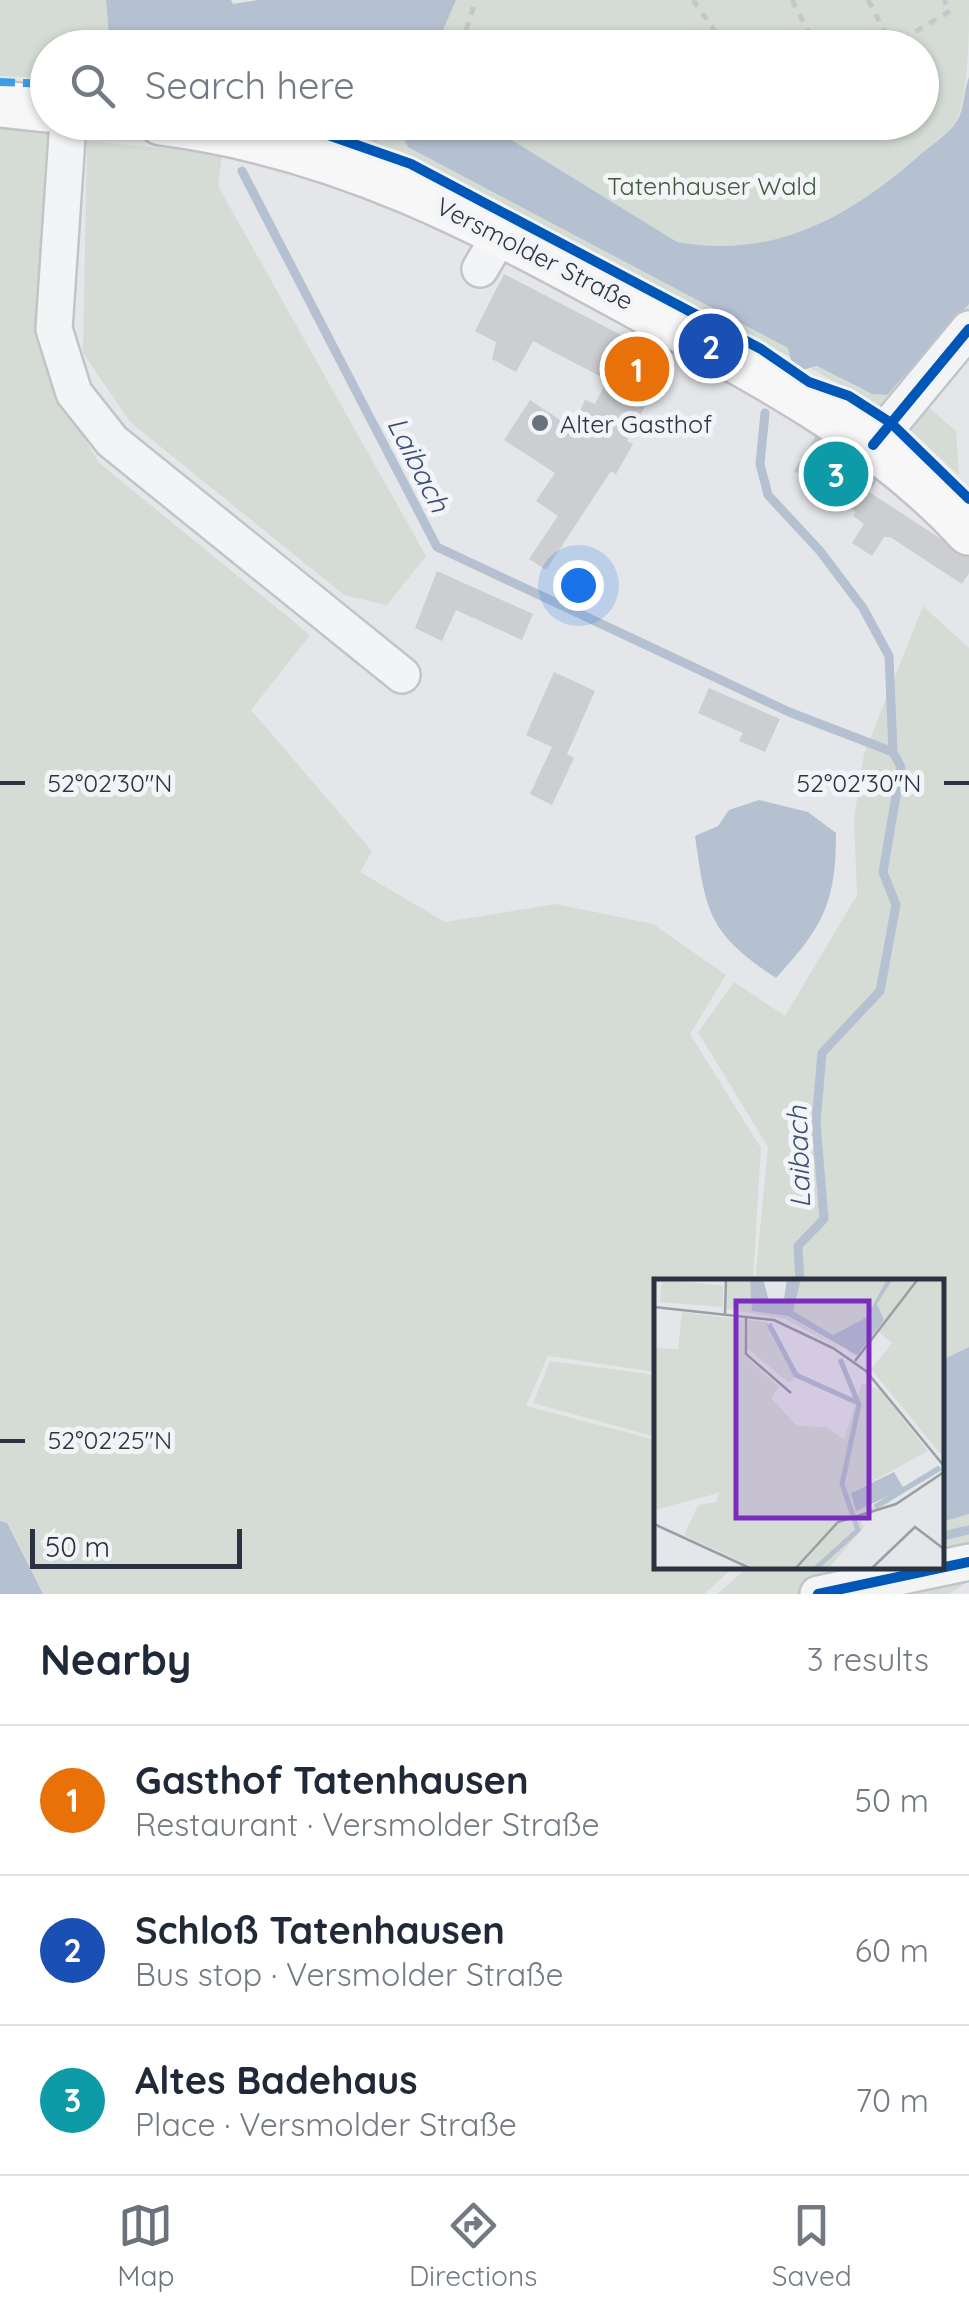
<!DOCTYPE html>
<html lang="en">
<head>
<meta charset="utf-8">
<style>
	:root { --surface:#fff; --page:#f2f2f3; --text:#1f2937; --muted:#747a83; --line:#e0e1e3; --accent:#6c727b }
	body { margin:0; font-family:Quicksand,sans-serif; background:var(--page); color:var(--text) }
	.scale { position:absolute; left:30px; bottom:25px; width:212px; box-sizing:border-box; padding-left:10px; border:5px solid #2c3340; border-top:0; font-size:28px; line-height:35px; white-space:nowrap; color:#2c3340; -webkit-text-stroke:8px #f2f4f7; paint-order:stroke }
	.you { position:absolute; left:578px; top:585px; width:35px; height:35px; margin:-25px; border:8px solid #fff; border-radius:50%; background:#1a73e8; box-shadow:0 0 0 15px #1a73e833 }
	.badge { display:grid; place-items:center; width:65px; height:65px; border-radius:50%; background:var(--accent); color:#fff; font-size:32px; font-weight:700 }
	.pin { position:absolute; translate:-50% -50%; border:5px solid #fff; box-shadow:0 2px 10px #0006 }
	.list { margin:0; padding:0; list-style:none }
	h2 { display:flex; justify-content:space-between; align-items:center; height:130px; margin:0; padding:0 40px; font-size:42px }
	h2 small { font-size:32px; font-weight:400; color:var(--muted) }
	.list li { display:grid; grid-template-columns:65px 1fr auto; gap:30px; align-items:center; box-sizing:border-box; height:150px; padding:0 40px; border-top:2px solid var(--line) }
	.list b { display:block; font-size:38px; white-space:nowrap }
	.list p { margin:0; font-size:32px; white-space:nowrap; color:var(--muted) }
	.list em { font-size:32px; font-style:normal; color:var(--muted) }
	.icon { flex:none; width:55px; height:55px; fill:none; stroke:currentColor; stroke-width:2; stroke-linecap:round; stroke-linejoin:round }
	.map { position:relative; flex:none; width:969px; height:1594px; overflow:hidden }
	.search { position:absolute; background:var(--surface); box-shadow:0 2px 8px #0004; left:30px; right:30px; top:30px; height:110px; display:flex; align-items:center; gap:25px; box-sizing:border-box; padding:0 35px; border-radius:55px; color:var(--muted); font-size:38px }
	.sheet { height:580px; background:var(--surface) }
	nav { display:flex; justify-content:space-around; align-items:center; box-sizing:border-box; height:140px; border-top:2px solid var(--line); background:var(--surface); font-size:28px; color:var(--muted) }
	nav a { display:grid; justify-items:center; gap:5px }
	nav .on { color:var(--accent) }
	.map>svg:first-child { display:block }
	.green { fill:#d5dcd5 }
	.water { fill:#b5c1d0 }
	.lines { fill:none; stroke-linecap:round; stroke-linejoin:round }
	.stream { stroke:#b5c1d0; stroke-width:9 }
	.building { fill:#ccced1 }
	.minor-casing { stroke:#c2c4c7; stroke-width:40 }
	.major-casing { stroke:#c1c3c6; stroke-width:50 }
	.path { stroke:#c5c7ca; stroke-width:5; stroke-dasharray:8 8; stroke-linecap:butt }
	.minor { stroke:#f3f4f5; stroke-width:35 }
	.major { stroke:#f7f7f7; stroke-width:45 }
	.quiet { stroke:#3d9de3; stroke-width:8; stroke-dasharray:15 8; stroke-linecap:butt }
	.cycleway-casing { stroke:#f2f4f7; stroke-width:16 }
	.cycleway { stroke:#0057b8; stroke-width:10 }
	.ticks { fill:none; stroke:#2c3340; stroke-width:4 }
	.poi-dot { fill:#6c727b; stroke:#f2f4f7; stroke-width:4 }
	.labels { text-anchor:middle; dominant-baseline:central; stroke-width:10; stroke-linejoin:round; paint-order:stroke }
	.park-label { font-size:25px; fill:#3f5b3b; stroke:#f2f4f7 }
	.street-label { font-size:25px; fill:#2c3340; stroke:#f2f4f7 }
	.poi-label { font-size:25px; fill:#2c3340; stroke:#f2f4f7; text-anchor:start }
	.water-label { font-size:28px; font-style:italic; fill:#3a5071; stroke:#f2f4f7 }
	.inset-river { fill:none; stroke:#b5c1d0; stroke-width:5 }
	.inset-road { fill:none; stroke:#9a9ea5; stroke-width:2.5 }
	.view { fill:#7b2cbf; fill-opacity:0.15; stroke:#7b2cbf; stroke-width:5 }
	.inset-edge { fill:none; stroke:#2c3340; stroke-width:5 }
	.ticks-label { font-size:25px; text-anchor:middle; fill:#2c3340; stroke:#f2f4f7; stroke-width:10; stroke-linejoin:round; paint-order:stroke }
</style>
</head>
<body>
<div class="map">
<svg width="969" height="1594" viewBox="0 0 969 1594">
	<rect width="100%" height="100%" fill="#e4e6e9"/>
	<path class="green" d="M0 0H106L110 47 48 48 47 78 0 76Z
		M456 0H969C969 33 969 94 956 122 947 135 928 147 915 158 846 219 773 259 677 242L484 123 922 122V48H436Z
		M314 123H396L402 135 788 348 792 358 404 153Z
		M0 124 32 127 57 139 63 403 99 463 310 635 251 710 372 851 360 872 445 922 556 904 653 924 726 975 690 1034 761 1148 753 1281 656 1282V1372L548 1356 526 1406 656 1440V1566L734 1567 704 1594H0Z
		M87 141 222 154 218 186 426 556 387 605 344 595 130 422 83 353Z
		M969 304V316L886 408 872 404 809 367 823 368 860 389H896Z
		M919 399 956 431 959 476 901 421Z
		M923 606 969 648V1347L942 1360V1282L755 1281 768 1147 698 1032 734 982 785 1016 857 895 854 819 864 754Z
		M550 1361 656 1375V1437L533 1403Z
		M969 1514V1581L949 1594H717L748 1567 942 1566V1522Z"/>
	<path class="water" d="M106 0H231L233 4 258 0H456L436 47 110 48Z
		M969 77V304L887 395 872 394 817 366 798 371 793 367 788 348 408 147 396 123H484L677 242C773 259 846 219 916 158 928 147 948 135 957 121 964 110 964 90 969 77Z
		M759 800 808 812 836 833C836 903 823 927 776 978 708 933 706 912 695 836L718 826 729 810Z
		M969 1347V1514L942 1522V1360Z
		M0 1521 7 1523 43 1594H0Z"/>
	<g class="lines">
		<path class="stream" d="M242 171 437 547 789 712 893 752
			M765 413 760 464 768 495 820 551 863 608 889 656 893 752 901 767 883 872 896 905 880 991 822 1053 816 1123 824 1219 798 1246 800 1282
			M942 1536 969 1530"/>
	</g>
	<path class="building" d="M504 274 669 360 627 441 633 444 616 474 611 471 546 570 529 559 558 516 536 501 555 473 504 440 530 400 589 439 596 427 577 417 585 400 595 404 607 380 533 341 516 372 492 359 496 342 475 331Z
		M816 436 879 478 869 492 969 557V573L962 584 890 537H884L872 556 852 543 864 524 853 516 856 512 794 471Z
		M437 571 533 614 522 640 456 610 442 641 415 628Z
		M554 672 595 691 567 754 574 758 552 805 530 794 552 747 526 735Z
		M709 688 780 719 765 752 739 741 743 733 698 713Z"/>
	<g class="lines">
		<g class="minor-casing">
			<path id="minor" d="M68 122 54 329 74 393 112 441 402 675
				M480 269 500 235
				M873 445 969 329
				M818 1594 969 1562"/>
		</g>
		<g class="major-casing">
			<path id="major" d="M0 104 48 109
				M161 122C350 146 494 228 659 318 770 378 883 438 969 532"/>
		</g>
		<path class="path" d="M693 0 719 37V48
			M792 0 817 48
			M868 0 892 45
			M461 45 476 0
			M888 48 950 11 944 0
			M374 141 384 122"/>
		<use href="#minor" class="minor"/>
		<use href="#major" class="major"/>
		<path class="quiet" d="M0 82 48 84"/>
		<g class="cycleway-casing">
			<path id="cycleway" d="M291 122 411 164 761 349 809 382 849 396 891 423 969 499
				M873 445 969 329
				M818 1594 969 1562"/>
		</g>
		<use href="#cycleway" class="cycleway"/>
	</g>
	<path class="ticks" d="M0 783H25M944 783H969M0 1441H25"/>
	<circle class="poi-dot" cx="540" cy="423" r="10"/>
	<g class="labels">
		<g class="park-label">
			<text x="712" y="185">Tatenhauser Wald</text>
		</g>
		<g class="street-label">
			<text transform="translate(535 253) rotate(27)">Versmolder Straße</text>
		</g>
		<g class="poi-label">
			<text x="560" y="423">Alter Gasthof</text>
		</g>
		<g class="water-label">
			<text transform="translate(419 464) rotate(63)">Laibach</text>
			<text transform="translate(798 1157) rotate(-92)">Laibach</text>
		</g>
	</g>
	<g transform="translate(654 1279)">
		<rect width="290" height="290" fill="#e4e6e9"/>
		<path d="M8 0 69 7V28L6 23ZM73 0H96L99 32 134 37 190 71 131 40 73 30ZM147 0H234L213 38 179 56 138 32ZM239 0H290V179L217 90 238 64 225 53 202 77 193 72 230 41 223 25ZM28 33 90 41 91 77 125 108 117 119 143 147 172 148 190 160 208 104 225 110 274 172 197 214 219 227 284 186 288 189 207 242 210 248 174 290H104L30 256 44 226 62 223 65 214 0 231V69L24 70ZM94 41 113 43 141 98 135 104 94 70Z" fill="#d5dcd5"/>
		<path d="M96 0H109L115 22 130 20 133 0H147L139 32 179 56 213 38 232 2 239 0 223 25 230 41 203 76 134 37 98 32ZM240 193 250 210 202 232 197 214Z" fill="#b5c1d0"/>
		<path class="inset-river" d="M115 45 142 96 202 123M221 228 286 189M161 290 204 251 188 205 205 126 186 80"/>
		<path class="inset-road" d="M0 28 120 41 179 69 212 92 290 187M71 35 72 0M92 37V75L137 114M201 82 264 0M0 245 98 290M141 290 184 243 242 225 290 193M217 290 261 248 290 270"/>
		<path class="view" d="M82 22H215V239H82Z"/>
		<rect width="290" height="290" class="inset-edge"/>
	</g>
	<g class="ticks-label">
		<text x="110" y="792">52°02'30"N</text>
		<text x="859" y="792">52°02'30"N</text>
		<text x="110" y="1449">52°02'25"N</text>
	</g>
</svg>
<div class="scale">50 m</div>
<div class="you"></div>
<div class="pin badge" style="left:637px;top:369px;background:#e8710a">1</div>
<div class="pin badge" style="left:711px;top:346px;background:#1a4fb4">2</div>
<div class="pin badge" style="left:836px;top:474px;background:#0f9aa8">3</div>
<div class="search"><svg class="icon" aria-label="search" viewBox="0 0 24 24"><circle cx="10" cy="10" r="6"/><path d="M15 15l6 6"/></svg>Search here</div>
</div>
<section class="sheet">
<h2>Nearby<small>3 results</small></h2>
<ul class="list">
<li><span class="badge" style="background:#e8710a">1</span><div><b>Gasthof Tatenhausen</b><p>Restaurant · Versmolder Straße</p></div><em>50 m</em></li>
<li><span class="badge" style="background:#1a4fb4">2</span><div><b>Schloß Tatenhausen</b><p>Bus stop · Versmolder Straße</p></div><em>60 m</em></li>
<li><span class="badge" style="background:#0f9aa8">3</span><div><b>Altes Badehaus</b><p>Place · Versmolder Straße</p></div><em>70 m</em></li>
</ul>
</section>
<nav>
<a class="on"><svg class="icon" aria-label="map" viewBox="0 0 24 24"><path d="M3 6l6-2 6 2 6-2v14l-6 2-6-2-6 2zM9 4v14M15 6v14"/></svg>Map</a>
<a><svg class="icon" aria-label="directions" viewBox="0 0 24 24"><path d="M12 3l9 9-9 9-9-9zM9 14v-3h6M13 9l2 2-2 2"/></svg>Directions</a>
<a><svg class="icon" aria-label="saved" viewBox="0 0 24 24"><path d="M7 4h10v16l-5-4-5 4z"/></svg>Saved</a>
</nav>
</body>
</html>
